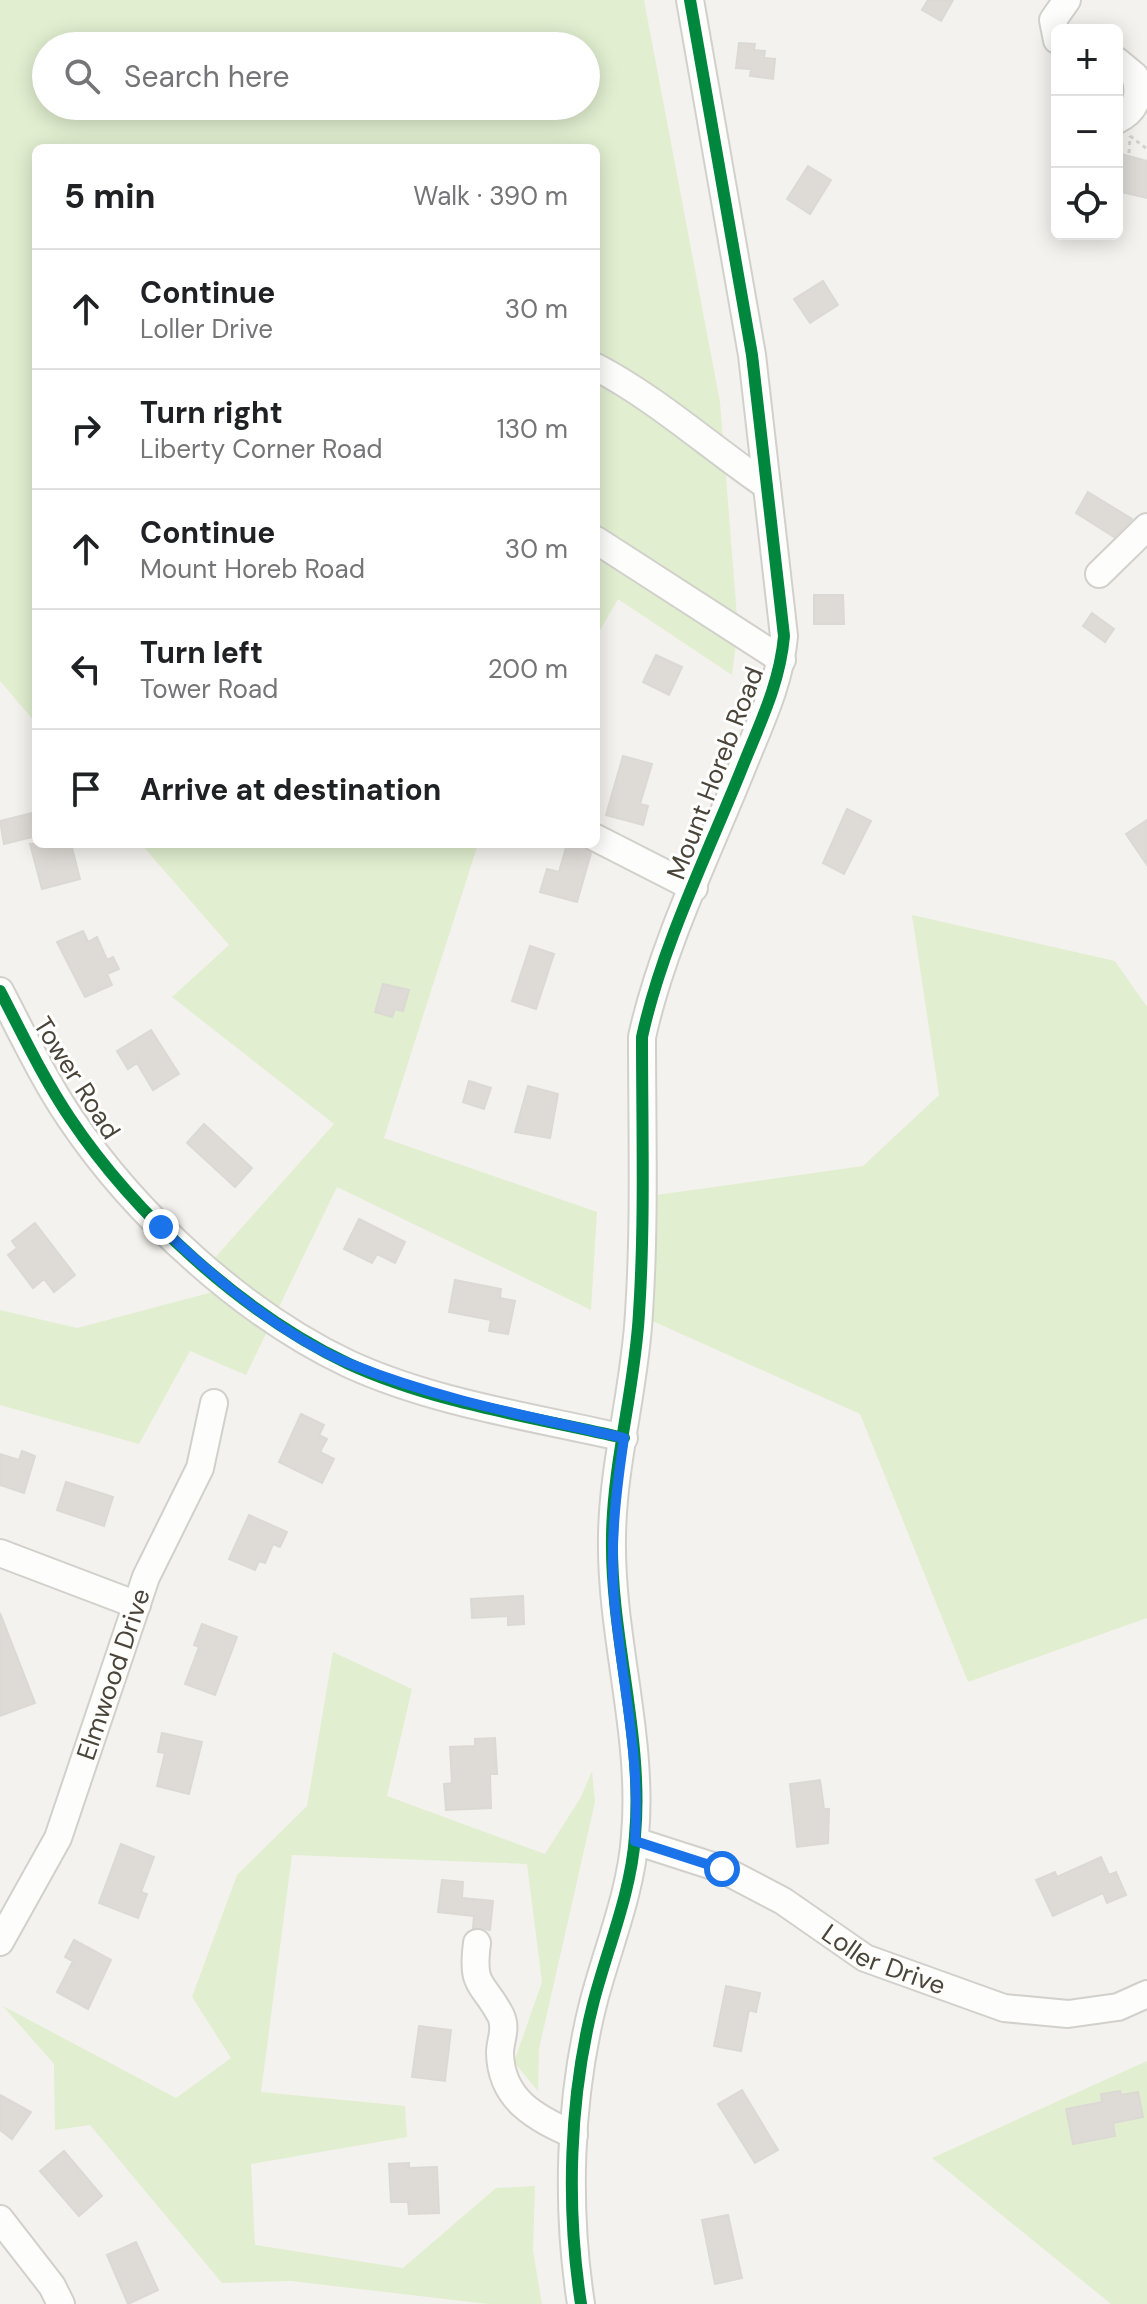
<!DOCTYPE html>
<html lang="en">
<head>
<meta charset="utf-8">
<style>
	:root { --surface:#fff; --page:#f6f6f6; --text:#202124; --muted:#757577; --line:#e0e0e0 }
	body { margin:0; font-family:"DM Sans",sans-serif; background:var(--page); color:var(--text) }
	.controls { position:absolute; right:24px; top:24px; display:grid; overflow:hidden; border-radius:12px; box-shadow:0 4px 20px #0003 }
	.controls button { width:72px; height:72px; display:grid; place-items:center; padding:0; border:0; border-bottom:2px solid var(--line); background:var(--surface); color:var(--text); font:40px sans-serif }
	.stop { position:absolute; width:24px; height:24px; margin:-18px; border:6px solid #1a73e8; border-radius:50%; background:#fff }
	.stop.end { background:#1a73e8; border-color:#fff; box-shadow:0 2px 8px #0008 }
	.list { margin:0; padding:0; list-style:none }
	h2 { display:flex; justify-content:space-between; align-items:center; height:104px; margin:0; padding:0 32px; font-size:34px }
	h2 small { font-size:26px; font-weight:400; color:var(--muted) }
	.list li { display:grid; grid-template-columns:52px 1fr auto; gap:24px; align-items:center; box-sizing:border-box; height:120px; padding:0 32px; border-top:2px solid var(--line) }
	.list b { display:block; font-size:30px; white-space:nowrap }
	.list p { margin:0; font-size:26px; white-space:nowrap; color:var(--muted) }
	.list em { font-size:26px; font-style:normal; color:var(--muted) }
	.icon { flex:none; width:44px; height:44px; fill:none; stroke:currentColor; stroke-width:2; stroke-linecap:round; stroke-linejoin:round }
	.map { position:relative; flex:none; width:1147px; height:2304px; overflow:hidden }
	.search { position:absolute; background:var(--surface); box-shadow:0 4px 20px #0003; left:32px; top:32px; width:568px; height:88px; display:flex; align-items:center; gap:20px; box-sizing:border-box; padding:0 28px; border-radius:44px; color:var(--muted); font-size:30px }
	.panel { position:absolute; background:var(--surface); box-shadow:0 4px 20px #0003; left:32px; top:144px; width:568px; height:704px; border-radius:12px }
	.map>svg:first-child { display:block }
	.green { fill:#e1eecf; fill-rule:evenodd }
	.building { fill:#dedbd6; stroke:#dcd9d4; stroke-width:2 }
	.lines { fill:none; stroke-linecap:round; stroke-linejoin:round }
	.minor-casing { stroke:#d2d0cb; stroke-width:30 }
	.path { stroke:#d3d2cc; stroke-width:3; stroke-dasharray:4 4; stroke-linecap:butt }
	.minor { stroke:#fdfdfc; stroke-width:26 }
	.cycleway-casing { stroke:#fff; stroke-width:17 }
	.cycleway { stroke:#00873e; stroke-width:12 }
	.route { stroke:#1a73e8; stroke-width:10 }
	.labels { text-anchor:middle; dominant-baseline:central; stroke-width:6; stroke-linejoin:round; paint-order:stroke }
	.street-label { font-size:26px; fill:#4b4439; stroke:#fff }
</style>
</head>
<body>
<div class="map">
<svg width="1147" height="2304" viewBox="0 0 1147 2304">
	<rect width="100%" height="100%" fill="#f4f2ee"/>
	<path class="green" d="M0 0H644L720 402 738 628 732 675 618 599 596 637V148H36V723L0 681ZM46 46H586V106H46Z
		M141 844H478L384 1138 597 1212 591 1310 337 1187 246 1375 190 1351 139 1444 0 1405V1310L77 1328 224 1289 204 1270 334 1124 172 997 229 945Z
		M912 915 1115 961 1147 1007V1618L968 1682 860 1414 639 1315 642 1197 863 1166 939 1095Z
		M333 1652 412 1689 387 1796 545 1854 581 1797 592 1771 595 1802 539 2049 538 2091 514 2062 542 1982 527 1864 292 1855 261 2092 405 2106 407 2137 251 2164 255 2245 403 2268 496 2188 535 2186 533 2251 542 2304H488L291 2281 222 2283 90 2125 55 2130 54 2064 3 2006 176 2098 231 2058 192 1997 237 1875 307 1806Z
		M1147 2061V2304H1111L932 2158Z"/>
	<path class="building" d="M928 0H953L941 21 922 10Z
		M739 43 755 44 754 50 765 51 764 58 775 59 773 79 750 76 751 69 736 68Z
		M1117 153 1147 161V198L1117 191Z
		M808 166 831 180 810 214 787 199Z
		M823 281 838 305 810 323 794 299Z
		M1088 492 1132 519 1114 537 1076 513Z
		M814 595H843L844 624H814Z
		M1092 613 1114 629 1105 642 1083 626Z
		M656 655 682 667 669 695 643 682Z
		M623 756 652 764 640 804 648 806 643 825 606 815Z
		M847 809 871 821 844 874 823 863Z
		M36 812V836L4 844 0 821Z
		M1147 820V865L1126 834Z
		M30 844H71L80 879 42 889Z
		M567 844 582 846 591 853 577 902 540 892 547 869 559 872Z
		M83 931 88 942 97 937 107 960 113 957 119 969 107 974 112 985 85 997 57 942Z
		M530 946 554 954 536 1009 512 1001Z
		M383 984 409 990 403 1011 395 1009 392 1017 375 1012Z
		M151 1030 179 1074 153 1090 137 1063 128 1069 117 1051Z
		M469 1081 491 1088 484 1109 463 1102Z
		M528 1086 558 1094 550 1138 515 1132Z
		M204 1124 252 1168 235 1187 187 1143Z
		M359 1219 405 1242 395 1263 377 1254 372 1263 344 1249Z
		M35 1223 75 1275 54 1292 44 1279 33 1288 8 1255 17 1248 12 1241Z
		M455 1280 501 1289 500 1298 515 1301 508 1334 489 1331 491 1320 449 1312Z
		M301 1414 324 1425 319 1435 327 1439 320 1452 334 1459 322 1483 279 1462Z
		M22 1451 35 1456 24 1493 0 1485V1454L19 1460Z
		M66 1482 113 1497 104 1526 57 1510Z
		M249 1515 287 1532 280 1547 273 1544 265 1563 259 1561 255 1570 229 1559Z
		M523 1596 524 1624 508 1625V1616L472 1618 471 1599Z
		M0 1613 35 1703 0 1716Z
		M202 1624 237 1637 215 1695 185 1684 199 1647 194 1645Z
		M162 1733 202 1742 189 1794 157 1786 165 1753 158 1752Z
		M495 1738 497 1774H490L491 1808 446 1810 444 1784 452 1783 450 1747 475 1746V1739Z
		M820 1780 824 1809H829L828 1843 797 1847 790 1784Z
		M121 1844 154 1857 141 1892 147 1894 138 1918 99 1903Z
		M1101 1857 1109 1875 1116 1872 1126 1895 1107 1903 1103 1893 1053 1916 1036 1880 1055 1872 1057 1877Z
		M442 1880 463 1882 462 1898 493 1901 490 1930 473 1928 474 1916 438 1912Z
		M74 1940 111 1960 88 2009 57 1992 73 1961 65 1957Z
		M726 1986 760 1993 756 2012 749 2010 741 2051 714 2046Z
		M419 2026 451 2030 445 2081 412 2077Z
		M742 2090 778 2150 755 2163 718 2104Z
		M1120 2091 1121 2095 1138 2092 1143 2117 1113 2123 1115 2136 1073 2144 1066 2109 1102 2102 1101 2094Z
		M0 2095 31 2112 12 2139 0 2130Z
		M64 2151 102 2196 79 2216 40 2171Z
		M409 2163V2168L437 2167 439 2213 409 2214 408 2202H391L389 2164Z
		M728 2215 742 2278 715 2284 702 2220Z
		M136 2242 158 2290 128 2304 107 2255Z"/>
	<g class="lines">
		<g class="minor-casing">
			<g id="minor">
				<path d="M1057 40 1053 20 1067 0"/>
				<path d="M1117 61 1135 76C1141 96 1136 111 1117 120"/>
				<path d="M596 367C657 399 710 447 767 486"/>
				<path d="M596 540 782 660"/>
				<path d="M1099 574 1147 527"/>
				<path d="M596 838 694 888"/>
				<path d="M0 991C22 1033 43 1078 70 1118 135 1215 243 1314 349 1364 434 1403 533 1417 624 1438"/>
				<path d="M0 1553 137 1605"/>
				<path id="s1" d="M635 1841 722 1869 783 1901 865 1958 1004 2008 1068 2014 1118 2007 1147 1994"/>
				<path id="s2" d="M0 1942 58 1838 146 1577 200 1468 214 1403"/>
				<path d="M477 1943C471 1989 483 1981 501 2016 507 2029 500 2040 500 2053 501 2100 536 2118 574 2135"/>
				<path d="M0 2219 52 2286 61 2304"/>
				<path d="M581 2304C566 2207 569 2100 593 2004 607 1949 631 1894 635 1836 644 1735 610 1637 612 1536 613 1462 635 1388 639 1313 645 1221 642 1129 642 1037 662 945 709 851 744 763 761 721 780 682 784 636L752 355 690 0"/>
			</g>
		</g>
		<path class="path" d="M1130 136 1147 149
			M1129 153 1130 136"/>
		<use href="#minor" class="minor"/>
		<g class="cycleway-casing">
			<path id="cycleway" d="M0 991C22 1033 43 1078 70 1118 135 1215 243 1314 349 1364 434 1403 533 1417 624 1438
				M581 2304C566 2207 569 2100 593 2004 607 1949 631 1894 635 1836 644 1735 610 1637 612 1536 613 1462 635 1388 639 1313 645 1221 642 1129 642 1037 662 945 709 851 744 763 761 721 780 682 784 636L752 355 690 0"/>
		</g>
		<use href="#cycleway" class="cycleway"/>
	</g>
	<g class="lines">
		<path class="route" d="M161 1227C213 1278 285 1338 353 1365 440 1400 533 1417 624 1438 616 1492 610 1543 614 1597 621 1679 641 1758 635 1841L722 1869"/>
	</g>
	<g class="labels">
		<g class="street-label">
			<text transform="translate(715 773) rotate(-69)">Mount Horeb Road</text>
			<text transform="translate(77 1078) rotate(58)">Tower Road</text>
			<text stroke="none"><textPath href="#s2" startOffset="292">Elmwood Drive</textPath></text>
			<text stroke="none"><textPath href="#s1" startOffset="278">Loller Drive</textPath></text>
		</g>
	</g>
</svg>
<div class="controls">
<button>+</button>
<button>−</button>
<button><svg class="icon" aria-label="locate" viewBox="0 0 24 24"><circle cx="12" cy="12" r="6"/><path d="M12 2v4M12 18v4M2 12h4M18 12h4"/></svg></button>
</div>
<div class="stop" style="left:722px;top:1869px"></div>
<div class="stop end" style="left:161px;top:1227px"></div>
<div class="search"><svg class="icon" aria-label="search" viewBox="0 0 24 24"><circle cx="10" cy="10" r="6"/><path d="M15 15l6 6"/></svg>Search here</div>
<section class="panel">
<h2>5 min<small>Walk · 390 m</small></h2>
<ul class="list">
<li><svg class="icon" aria-label="ahead" viewBox="0 0 24 24"><path d="M12 20V5M6 11l6-6 6 6"/></svg><div><b>Continue</b><p>Loller Drive</p></div><em>30 m</em></li>
<li><svg class="icon" aria-label="right" viewBox="0 0 24 24"><path d="M7 20v-9h11M14 6l5 5-5 5"/></svg><div><b>Turn right</b><p>Liberty Corner Road</p></div><em>130 m</em></li>
<li><svg class="icon" aria-label="ahead" viewBox="0 0 24 24"><path d="M12 20V5M6 11l6-6 6 6"/></svg><div><b>Continue</b><p>Mount Horeb Road</p></div><em>30 m</em></li>
<li><svg class="icon" aria-label="left" viewBox="0 0 24 24"><path d="M17 20v-9H6M10 6l-5 5 5 5"/></svg><div><b>Turn left</b><p>Tower Road</p></div><em>200 m</em></li>
<li><svg class="icon" aria-label="arrive" viewBox="0 0 24 24"><path d="M6 21V4h12l-3 4 3 4H6"/></svg><div><b>Arrive at destination</b></div></li>
</ul>
</section>
</div>
</body>
</html>
